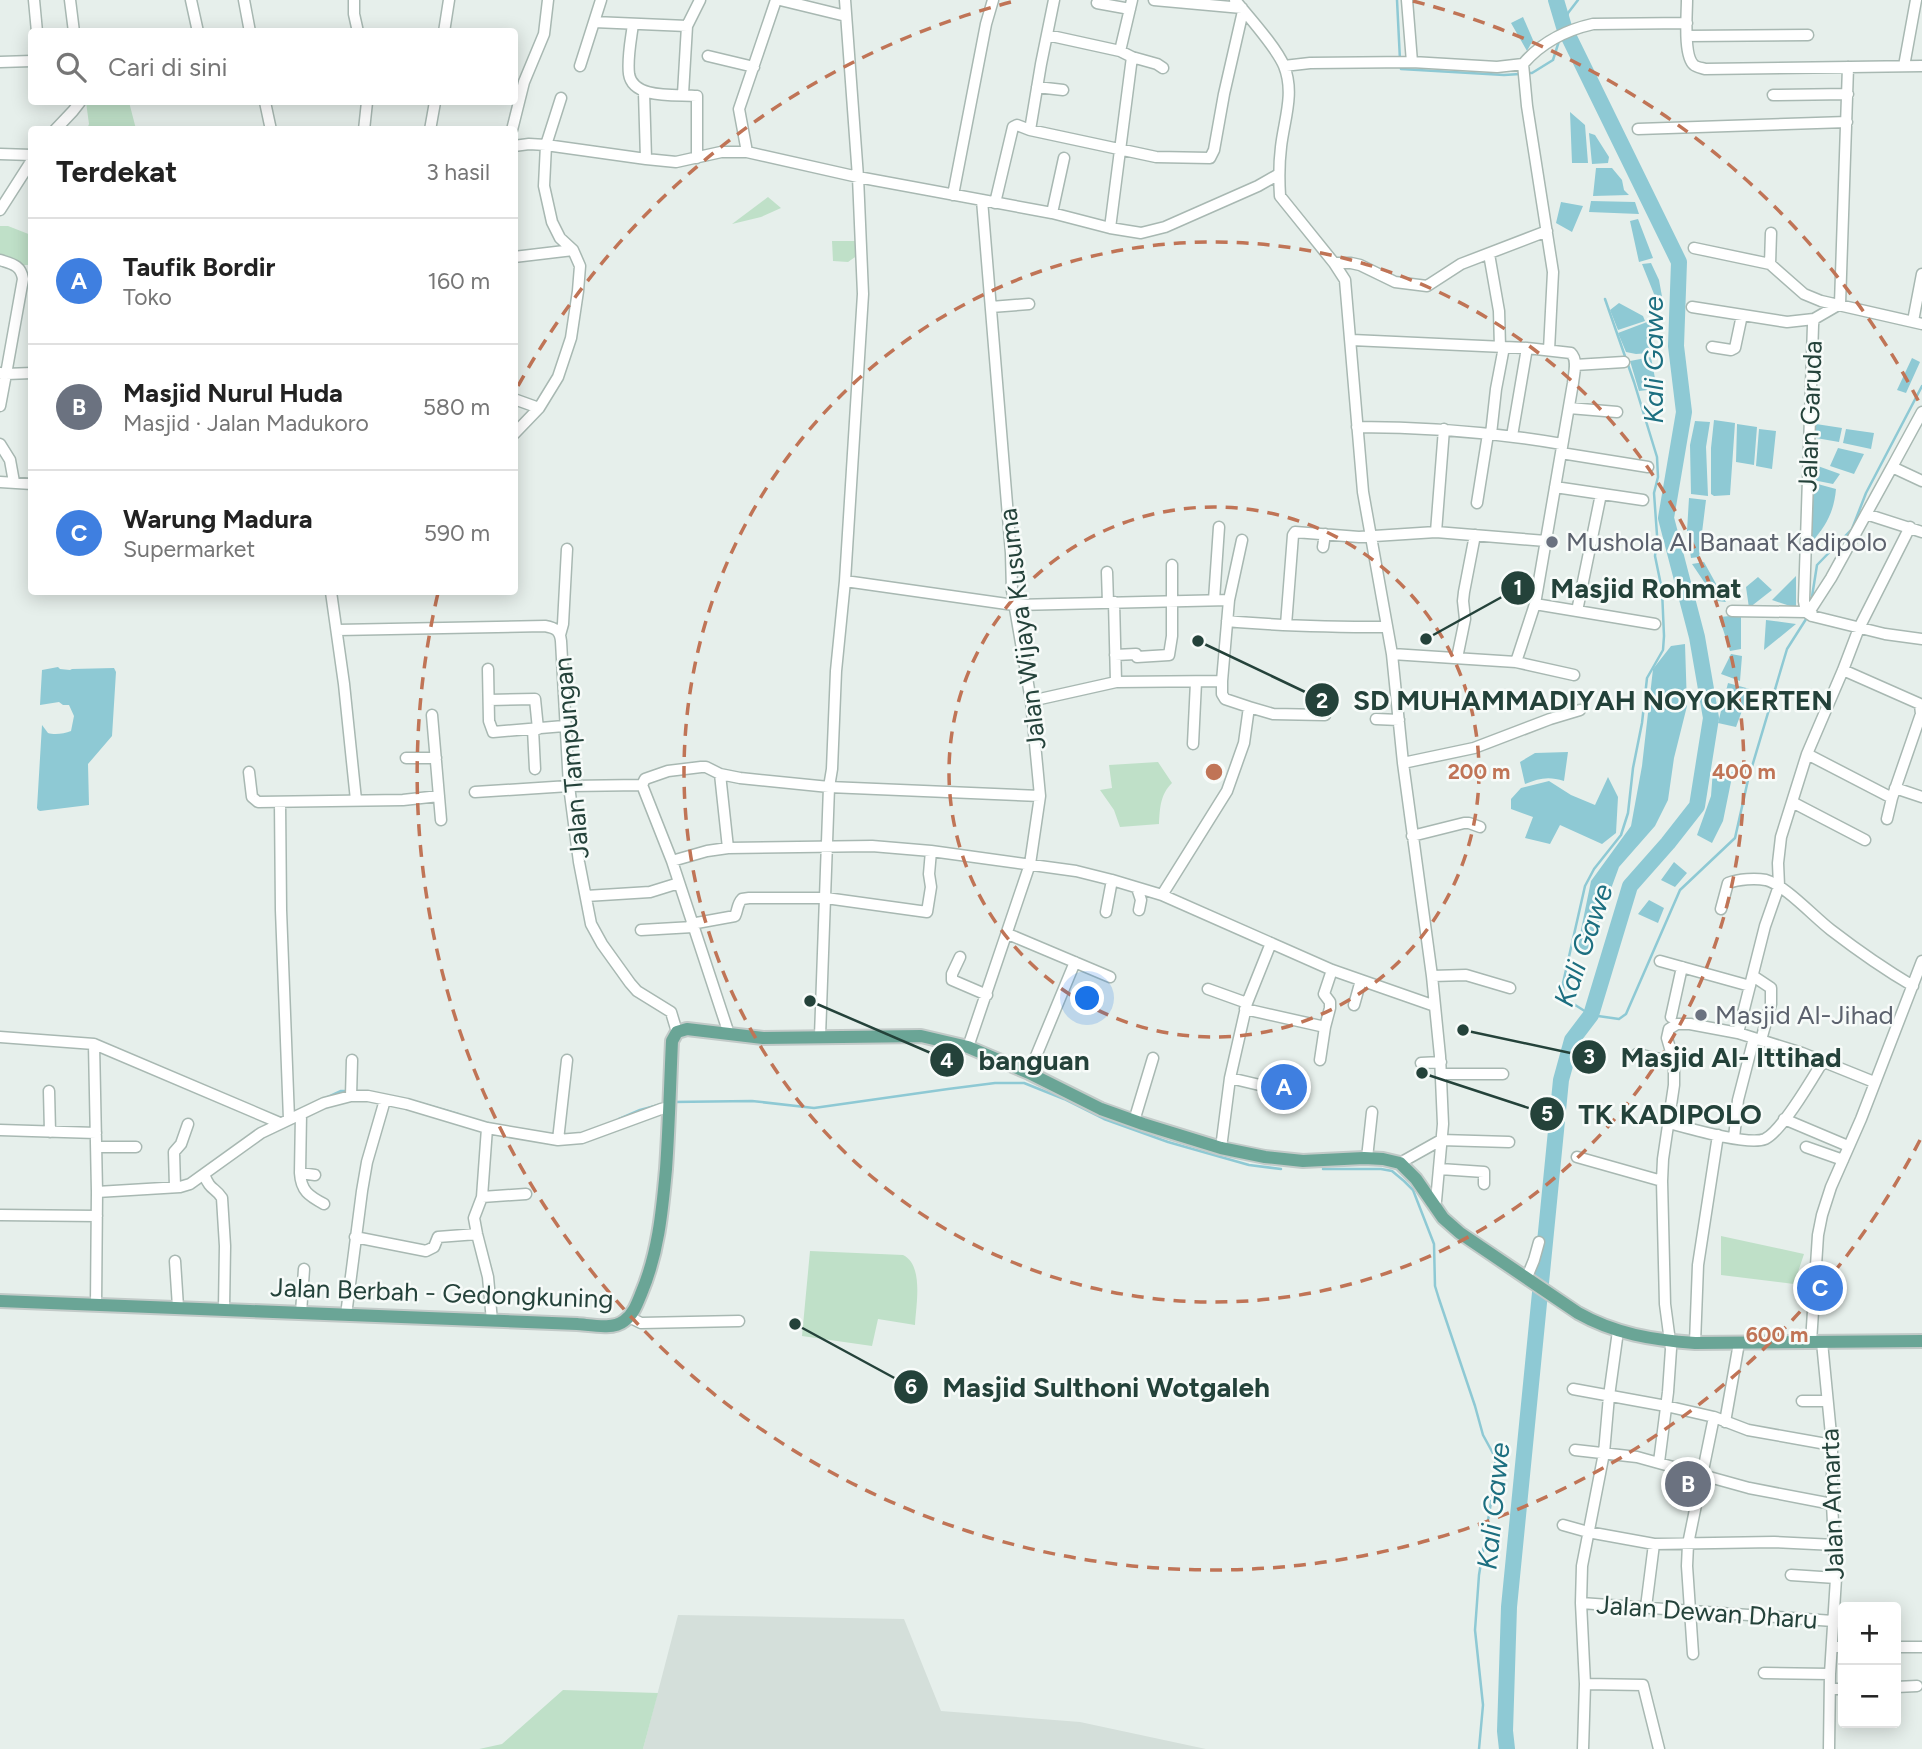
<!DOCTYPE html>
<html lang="id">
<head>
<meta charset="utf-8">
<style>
	:root { --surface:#fff; --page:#f6f6f6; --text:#222; --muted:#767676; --line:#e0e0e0; --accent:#804e3d }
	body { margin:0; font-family:Figtree,sans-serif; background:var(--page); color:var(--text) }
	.controls { position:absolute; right:21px; bottom:21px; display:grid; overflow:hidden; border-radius:7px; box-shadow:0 4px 18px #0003 }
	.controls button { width:63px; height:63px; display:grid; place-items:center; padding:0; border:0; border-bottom:2px solid var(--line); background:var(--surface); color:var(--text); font:35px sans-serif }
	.you { position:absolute; left:1088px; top:999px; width:24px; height:24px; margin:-18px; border:5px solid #fff; border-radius:50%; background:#1a73e8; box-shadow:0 0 0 10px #1a73e833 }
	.badge { display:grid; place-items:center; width:46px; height:46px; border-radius:50%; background:var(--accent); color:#fff; font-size:23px; font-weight:700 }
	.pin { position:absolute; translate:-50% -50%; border:4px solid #fff; box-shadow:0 2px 7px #0006 }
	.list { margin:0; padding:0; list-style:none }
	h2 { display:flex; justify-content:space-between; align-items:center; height:91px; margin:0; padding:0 28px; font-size:30px }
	h2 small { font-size:23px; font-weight:400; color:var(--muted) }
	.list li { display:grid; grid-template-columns:46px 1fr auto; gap:21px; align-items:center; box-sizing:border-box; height:126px; padding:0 28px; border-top:2px solid var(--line) }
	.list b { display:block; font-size:26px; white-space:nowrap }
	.list p { margin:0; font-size:23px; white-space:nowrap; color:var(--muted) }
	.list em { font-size:23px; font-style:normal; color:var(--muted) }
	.icon { flex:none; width:38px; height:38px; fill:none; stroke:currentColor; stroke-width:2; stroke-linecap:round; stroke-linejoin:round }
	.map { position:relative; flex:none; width:1922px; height:1749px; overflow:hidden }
	.search { position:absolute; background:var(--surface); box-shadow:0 4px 18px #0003; left:28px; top:28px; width:490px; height:77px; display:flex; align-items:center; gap:18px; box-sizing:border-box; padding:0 24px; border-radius:7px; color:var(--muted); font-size:26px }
	.panel { position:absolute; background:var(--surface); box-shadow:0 4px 18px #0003; left:28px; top:126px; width:490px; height:469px; border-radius:7px }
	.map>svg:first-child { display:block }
	.built { fill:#d4dfda }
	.green { fill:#bfe0c8 }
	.water { fill:#8ec9d4 }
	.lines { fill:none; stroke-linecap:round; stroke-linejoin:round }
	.stream { stroke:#8ec9d4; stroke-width:2.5 }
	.river { stroke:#8ec9d4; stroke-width:16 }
	.minor-casing { stroke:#a8b8b2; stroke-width:13 }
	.major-casing { stroke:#c2cac8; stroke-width:16 }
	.minor { stroke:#fff; stroke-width:10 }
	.major { stroke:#6aa596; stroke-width:12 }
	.ring { fill:none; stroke:#c07456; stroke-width:3.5; stroke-dasharray:12 9 }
	.worship-dot { fill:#6b7280; stroke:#f7fbf9; stroke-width:2.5 }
	.labels { text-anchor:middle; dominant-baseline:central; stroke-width:5; stroke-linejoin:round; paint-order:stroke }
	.street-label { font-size:26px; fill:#24423a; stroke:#f7fbf9 }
	.worship-label { font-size:26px; fill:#5b616d; stroke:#f7fbf9; text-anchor:start }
	.water-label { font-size:28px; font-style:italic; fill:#1c6f80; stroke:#f7fbf9 }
	.centre { fill:#c07456; stroke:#f7fbf9; stroke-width:3.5 }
	.ring-label { font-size:21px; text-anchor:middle; font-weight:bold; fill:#c07456; stroke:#f7fbf9; stroke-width:5; stroke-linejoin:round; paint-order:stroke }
	.leader { fill:none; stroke:#24423a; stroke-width:2.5 }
	.callout-dot { fill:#24423a; stroke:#f7fbf9; stroke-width:2.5 }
	.mark-label { font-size:21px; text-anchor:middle; font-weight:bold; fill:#fff }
	.callout-label { font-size:28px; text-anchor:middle; font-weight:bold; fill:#24423a; stroke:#f7fbf9; stroke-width:5; stroke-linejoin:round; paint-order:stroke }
</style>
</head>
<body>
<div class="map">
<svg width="1922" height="1749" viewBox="0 0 1922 1749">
	<rect width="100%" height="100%" fill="#e6efeb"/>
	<path class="built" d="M678 1615 904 1619 941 1711 1080 1722 1206 1749H643Z"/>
	<path class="green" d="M86 102H129L136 129H87L89 124Z
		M768 197 781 208 761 217 732 224Z
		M0 226H8L31 235V265H18L0 258Z
		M832 241H858V255L848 262 833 261Z
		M1158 762 1172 783C1160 795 1160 808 1159 824L1120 827 1114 810 1100 790 1112 788 1109 765Z
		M1721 1236 1804 1254 1794 1284 1721 1275Z
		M810 1251 903 1255C924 1265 916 1305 915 1325L878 1319 872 1346 802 1336Z
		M563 1690 658 1693 643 1749H479L502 1744Z"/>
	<path class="water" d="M1523 17 1533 40 1527 51 1511 23Z
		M1570 112 1585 125 1588 163H1572Z
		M1589 133 1595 135 1609 157 1608 163 1592 164Z
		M1596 168H1612L1622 180 1624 190 1629 195 1593 196Z
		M1591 201 1635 202 1639 214 1589 212Z
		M1561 202 1583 206 1572 232 1556 223Z
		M1638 219 1653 258 1639 262 1630 221Z
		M1651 263 1659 280 1663 302 1658 304 1642 264Z
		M1619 303 1643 316 1645 321 1618 330 1610 310Z
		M1647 322 1652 326 1649 353 1636 354 1626 352 1618 333Z
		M1651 357 1657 389 1639 391 1630 361Z
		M1912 358 1920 362 1906 393 1897 390Z
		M1714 420 1735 423 1730 495 1714 496 1711 494V448Z
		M1695 421 1710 422 1706 447 1708 496 1691 494 1690 445Z
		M1737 424 1757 427 1754 465 1736 462Z
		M1816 424 1842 428 1839 442 1816 438Z
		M1759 429 1776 431 1772 469 1756 466Z
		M1846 429 1874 433 1871 449 1843 443Z
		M1838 448 1864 454 1854 474 1830 466Z
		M1815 465 1840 474 1833 484 1813 480Z
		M1814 483 1836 489C1834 512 1826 526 1811 543L1809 499Z
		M1689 498 1706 500 1699 557 1691 558 1687 531Z
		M1704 562 1726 602 1717 601 1692 564Z
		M1796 576V608L1772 600Z
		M1758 577 1772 590 1749 608 1746 587Z
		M1741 615V649L1730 651 1719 617Z
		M1766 620 1796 624 1764 650Z
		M1685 644 1687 706 1674 758 1668 800 1655 826 1619 867 1587 954H1576L1591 881 1631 826 1642 766 1653 669 1671 646Z
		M1731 654 1742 656 1740 681 1721 674Z
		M58 667 60 669 70 670 72 669 114 668 116 672 112 736 88 764 89 805 40 811 38 810 37 808 42 725 48 733C54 735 64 734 71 731L74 716 69 705H63L59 702 40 705 42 670Z
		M1728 683 1750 689 1736 727 1718 723Z
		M1568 752 1564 781C1549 776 1539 778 1525 784L1520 762 1535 753Z
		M1713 770 1733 772 1723 821 1712 843 1697 835 1711 796Z
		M1608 777 1618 797 1616 833 1602 844 1560 825 1550 844 1525 838 1533 817 1511 809V799L1521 788 1549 781 1571 795 1595 805Z
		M1674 862 1687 873 1675 887 1661 880Z
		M1649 900 1664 908 1658 923 1638 914Z"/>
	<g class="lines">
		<path class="stream" d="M1397 0 1400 60
			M1562 32 1568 13 1578 0
			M1401 66V69L1504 75 1520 74
			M1527 73H1532L1553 60 1559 41
			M1605 299 1634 382 1657 457 1658 477 1654 493 1657 535 1655 556 1662 590 1664 636 1663 650 1647 678 1642 723 1633 768 1628 813 1621 835 1594 869 1585 886 1563 983 1564 998 1591 1015 1619 1019 1626 1014 1680 890 1735 838 1748 780 1787 649 1808 616
			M1811 603 1817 565 1852 529 1866 493 1922 386
			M328 1097 341 1091H348
			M672 1102 752 1101 814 1108 948 1089 995 1083H1024L1064 1099 1104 1119 1168 1142 1249 1165 1281 1169
			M420 1103 458 1114
			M619 1119 640 1110 666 1103
			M1323 1169H1381L1392 1171 1404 1181 1413 1190 1434 1244 1435 1286 1439 1299 1475 1406 1483 1435 1495 1457 1496 1472 1479 1575 1475 1630 1483 1705 1479 1749"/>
		<path class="river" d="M1507 1749 1505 1731 1509 1607 1561 1080 1572 1040 1591 1015 1630 886 1668 843 1697 806 1711 718 1697 637 1666 518 1684 412 1676 346 1679 262 1564 27 1556 0"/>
		<g class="minor-casing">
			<path id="minor" d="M34 0 37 32
				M70 0 74 32
				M191 0 198 32
				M244 0 250 32
				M354 0V14L358 32
				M780 0 846 16
				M1154 0 1242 8
				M1235 0C1248 16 1277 48 1284 66 1295 93 1284 120 1281 147 1279 163 1279 180 1280 196L1334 263 1345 280 1363 492 1392 654 1403 763 1432 976 1440 1056 1443 1124 1436 1201 1433 1205
				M1407 0 1412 62
				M1687 0C1687 14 1683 56 1694 65 1696 67 1702 68 1705 69L1922 66
				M1097 3 1130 9
				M594 22 687 26 700 0
				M633 24C631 40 627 58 629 74 633 100 677 94 697 96V158
				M444 32 449 0
				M1047 35 1120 51 1132 57 1157 64 1163 68
				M1687 36 1808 35
				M1120 51 1132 0
				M708 56 754 67
				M0 62 32 61
				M1523 64 1527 106 1553 272 1549 350
				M580 66 601 0
				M1284 66 1310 63 1412 62 1497 67 1523 64C1541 43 1566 30 1593 24L1687 23
				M1904 66 1916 0
				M1037 87 1063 90
				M644 92 646 159
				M683 94 687 26
				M1773 95 1848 94
				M265 102 271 130
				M1638 129 1847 122
				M55 130 73 111 80 102
				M364 130 367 102
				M430 130 435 102
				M512 130 524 82 544 34 548 0
				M1030 130 1156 157 1210 158 1214 150 1224 94 1243 11
				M514 146 529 144 546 145 646 159 676 162 721 152H747L858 177 1052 213 1110 228 1141 233 1165 227 1258 186 1279 174
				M747 152 739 109 776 0
				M0 154 32 155
				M953 195 986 24 993 0
				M995 203 1013 127 1017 125 1030 130 1041 64 1054 0
				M0 210 32 160
				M1052 213 1064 158
				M1110 228 1132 57
				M1694 248 1770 264 1804 294 1821 301 1922 324
				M1489 254 1499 311 1500 347
				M514 257 573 250
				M0 260C12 264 21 265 23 279L6 374 32 373
				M1334 263H1351L1360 265 1395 282 1427 286 1461 264 1547 231
				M1770 264 1771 233
				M991 307 1029 304
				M1692 307 1787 322 1814 319
				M1913 321 1922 274
				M1352 340 1527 348 1571 353C1578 360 1574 373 1573 383L1535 604 1516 662
				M1712 347 1731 350 1735 348 1742 315
				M1575 365 1624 362
				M0 373 6 374 0 406
				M514 399 539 408
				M1569 408 1617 412
				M1357 427C1428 427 1492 432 1562 444
				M514 434 539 408 558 377 571 338 578 291 580 266 573 250 560 238 552 222 544 186 546 145 561 98
				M1491 434 1496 389 1504 347
				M1512 436 1527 348
				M0 444 10 460 14 482
				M1561 453 1648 467
				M1892 467 1922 412
				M0 482 32 484
				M1555 487 1643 500
				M1477 503 1488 434
				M1866 514 1922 532
				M1436 532 1444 429
				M1323 547 1325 534
				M1107 572 1108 603
				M845 581 1014 605 1229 600
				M331 592 344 684 356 800
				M1214 600 1219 527
				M1114 602 1116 682
				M1535 604 1655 624
				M1577 611 1601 494
				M1732 611 1806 612 1812 616 1885 634 1922 639
				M1806 612 1804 601 1813 325 1814 319 1840 304 1848 67
				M1812 616 1811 609 1831 578 1892 467 1922 481
				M1227 621C1280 626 1333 627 1387 627
				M1286 625 1293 535 1295 532 1359 537 1436 532 1546 541
				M337 630 545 626C556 628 560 631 561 641L569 786 579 862 591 924 602 944 630 983 637 991 671 1012 677 1032
				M560 635 563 624 567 549
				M1392 654 1516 662 1574 675
				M1115 655 1136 654 1137 657 1169 655 1172 636V565
				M1457 658 1465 619 1463 601 1464 592 1475 535
				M488 669 489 721 493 732 564 726
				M489 700 535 699 538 729
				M1031 701 1116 682 1222 681 1229 600 1242 540
				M1249 707 1273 714 1325 715
				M432 715 441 820
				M1376 719 1399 720
				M533 729 535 769
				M1193 744 1196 682
				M1807 754 1892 798 1921 714 1920 704 1843 670
				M406 758H436
				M1403 763 1474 748 1550 719 1580 710
				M249 772 252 797 258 802 403 800 439 796
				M720 774 728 848
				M642 785 645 779 668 771 701 767H706L720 774 740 778 829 787 1040 796
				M1895 788 1922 797
				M475 792 569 786 642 785 672 861 729 1034
				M280 802 281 910 289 1119
				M1792 802 1865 840
				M1887 819 1892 798
				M1412 836 1464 823H1469L1480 827
				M672 861 707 851 728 848 872 846 931 851 1076 871 1112 880 1162 895 1332 970 1435 1006
				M1137 888 1141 900 1139 910
				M1162 895 1227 791 1244 743 1249 707 1225 699 1222 694V681
				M586 896 650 892 679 883
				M1721 909 1728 883C1739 879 1755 878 1766 880 1785 885 1814 917 1831 930 1857 950 1884 969 1913 986
				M1106 912 1112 880
				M691 924 735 916C738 910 737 904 742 899L749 898H826L927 912 931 887 929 874 931 851
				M641 930 693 927
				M1008 934 1110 977
				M960 957 952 974V980L987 995
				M1660 961 1750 986
				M1432 976 1466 975 1510 988
				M1753 976 1771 988V1004L1761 1040
				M1208 989 1247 1003
				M1354 1005 1361 980
				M1245 1009 1325 1027 1330 1008V1002L1324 994 1332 970
				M1671 1017 1682 967
				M1738 1033 1765 926 1779 886 1778 863 1781 837 1807 754 1843 670 1859 628 1910 527
				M820 1036 829 787 832 769 836 671 845 581 863 294 858 177 845 0
				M0 1037 94 1044 280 1123
				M94 1044 97 1192 96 1305
				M968 1047 1030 864 1040 796 1031 701 1012 591 1011 553 982 200
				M1637 1054 1674 1062
				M1320 1060 1325 1027
				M1421 1063 1441 1062
				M1029 1073 1075 962
				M1441 1074H1503
				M1230 1078 1272 1088
				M49 1091 50 1132
				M351 1096 352 1060
				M301 1114 300 1173 315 1175
				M1784 1119 1848 1146
				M1134 1121 1153 1058
				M1669 1123C1688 1128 1748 1146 1765 1139 1782 1131 1812 1079 1823 1061
				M487 1128 482 1197 474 1218 477 1234 488 1277 492 1321
				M0 1130 96 1133
				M1734 1138 1738 1100 1754 1038
				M558 1140 567 1060
				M96 1147H136
				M1806 1147 1843 1160
				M1221 1148 1230 1078 1247 1003 1271 943
				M1577 1157 1662 1181
				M1367 1158 1372 1112
				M1400 1163 1441 1140 1509 1142
				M1440 1169 1484 1172V1184
				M300 1173C301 1191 309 1196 324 1204
				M204 1174C210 1191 215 1187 222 1198L225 1246 224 1309
				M175 1187 174 1152 181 1144 188 1124
				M97 1192 180 1187 190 1184 261 1133 324 1103 351 1096H368L407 1104 487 1128 558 1140 582 1138 661 1109 670 1107
				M482 1197 526 1194
				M0 1215 97 1216
				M355 1237 426 1251 434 1247 438 1237 477 1234
				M175 1261 178 1307
				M1527 1277 1534 1260 1539 1242
				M301 1313 304 1269
				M346 1315 362 1191 367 1162 385 1100
				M629 1317 641 1323 739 1321
				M1811 1342 1818 1235 1822 1215 1831 1187 1861 1119 1922 961
				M1822 1342 1832 1445V1504L1836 1578 1830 1674 1829 1749
				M1695 1343 1698 1265 1718 1135
				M1573 1389 1666 1406 1714 1417 1748 1430 1832 1445
				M1802 1401H1827
				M1725 1422 1739 1343
				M1575 1450 1637 1457 1749 1488 1832 1504
				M1659 1462 1668 1392 1671 1349 1665 1304 1662 1181 1663 1159 1674 1085V1062L1667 1038 1669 1029 1677 1024H1690L1738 1033 1802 1053 1874 1082
				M1563 1525 1588 1532 1654 1544 1774 1542 1835 1545
				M1791 1575 1836 1578
				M1581 1603 1833 1621
				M1646 1607 1654 1544
				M1832 1647H1843
				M1896 1647H1922
				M1693 1654 1687 1566 1688 1544 1714 1417
				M1764 1673 1830 1674
				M1585 1684 1643 1685 1659 1749
				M1896 1687 1917 1686
				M1830 1689H1843
				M1583 1749 1585 1684 1581 1603 1582 1566 1604 1453 1609 1396 1618 1331"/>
		</g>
		<g class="major-casing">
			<path id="major" d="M0 1301 577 1324C591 1325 613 1330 624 1321 633 1315 637 1304 641 1294 658 1254 662 1213 666 1169 669 1126 670 1084 672 1041L677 1032 687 1029 763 1038 921 1036 968 1047 1029 1073 1101 1109 1143 1124 1221 1148 1265 1157 1303 1161 1364 1158 1383 1159 1400 1163 1416 1179 1443 1218 1460 1233 1578 1313C1615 1334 1653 1340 1695 1343L1922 1341"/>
		</g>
		<use href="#minor" class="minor"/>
		<use href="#major" class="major"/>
	</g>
	<g class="ring">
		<circle cx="1214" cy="772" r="265"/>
		<circle cx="1214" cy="772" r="530"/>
		<path d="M1920 1140A796 796 0 0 1 438 593M518 386A796 796 0 0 1 1015 1M1413 1A796 796 0 0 1 1920 404"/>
	</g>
	<g class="worship-dot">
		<circle cx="1552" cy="542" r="7"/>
		<circle cx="1701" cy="1015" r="7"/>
	</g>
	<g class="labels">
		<g class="street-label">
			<text transform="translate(1810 416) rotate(-88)">Jalan Garuda</text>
			<text transform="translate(1022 629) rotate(-97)">Jalan Wijaya Kusuma</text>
			<text transform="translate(571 758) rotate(-95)">Jalan Tampungan</text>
			<text transform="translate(442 1293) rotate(2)">Jalan Berbah - Gedongkuning</text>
			<text transform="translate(1832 1504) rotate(-92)">Jalan Amarta</text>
			<text transform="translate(1707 1612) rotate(4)">Jalan Dewan Dharu</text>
		</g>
		<g class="worship-label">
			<text x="1566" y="542">Mushola Al Banaat Kadipolo</text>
			<text x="1715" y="1015">Masjid Al-Jihad</text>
		</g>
		<g class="water-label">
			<text transform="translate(1653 360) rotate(-90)">Kali Gawe</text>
			<text transform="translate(1583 945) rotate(-71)">Kali Gawe</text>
			<text transform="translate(1493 1506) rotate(-84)">Kali Gawe</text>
		</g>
	</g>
	<circle cx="1214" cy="772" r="10" class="centre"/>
	<g class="ring-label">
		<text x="1479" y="779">200 m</text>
		<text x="1744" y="779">400 m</text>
		<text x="1777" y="1342">600 m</text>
	</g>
	<path class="leader" d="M1426 639L1518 588M1198 641L1322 700M1463 1030L1589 1057M810 1001L947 1060M1422 1073L1547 1114M795 1324L911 1387"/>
	<g class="callout-dot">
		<circle cx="1426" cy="639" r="7"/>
		<circle cx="1198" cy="641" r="7"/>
		<circle cx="1463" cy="1030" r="7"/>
		<circle cx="810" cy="1001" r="7"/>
		<circle cx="1422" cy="1073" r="7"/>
		<circle cx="795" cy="1324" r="7"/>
		<circle cx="1518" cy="588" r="18"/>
		<circle cx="1322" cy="700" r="18"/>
		<circle cx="1589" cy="1057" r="18"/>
		<circle cx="947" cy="1060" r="18"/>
		<circle cx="1547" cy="1114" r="18"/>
		<circle cx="911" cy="1387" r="18"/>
	</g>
	<g class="mark-label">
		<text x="1518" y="595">1</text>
		<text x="1322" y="708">2</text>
		<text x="1589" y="1064">3</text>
		<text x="947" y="1068">4</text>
		<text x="1547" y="1121">5</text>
		<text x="911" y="1394">6</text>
	</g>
	<g class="callout-label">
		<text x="1646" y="598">Masjid Rohmat</text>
		<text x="1593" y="710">SD MUHAMMADIYAH NOYOKERTEN</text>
		<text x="1731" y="1067">Masjid Al- Ittihad</text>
		<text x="1034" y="1070">banguan</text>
		<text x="1670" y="1124">TK KADIPOLO</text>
		<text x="1106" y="1397">Masjid Sulthoni Wotgaleh</text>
	</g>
</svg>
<div class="controls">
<button>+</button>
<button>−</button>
</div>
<div class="you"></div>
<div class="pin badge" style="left:1284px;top:1087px;background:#3f7fe0">A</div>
<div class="pin badge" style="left:1688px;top:1484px;background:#6b7280">B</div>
<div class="pin badge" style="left:1820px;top:1288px;background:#3f7fe0">C</div>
<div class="search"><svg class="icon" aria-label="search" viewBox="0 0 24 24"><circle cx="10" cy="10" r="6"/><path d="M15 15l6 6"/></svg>Cari di sini</div>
<section class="panel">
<h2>Terdekat<small>3 hasil</small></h2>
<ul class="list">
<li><span class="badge" style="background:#3f7fe0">A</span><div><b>Taufik Bordir</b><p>Toko</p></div><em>160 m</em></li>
<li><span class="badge" style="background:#6b7280">B</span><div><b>Masjid Nurul Huda</b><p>Masjid · Jalan Madukoro</p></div><em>580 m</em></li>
<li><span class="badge" style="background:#3f7fe0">C</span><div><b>Warung Madura</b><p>Supermarket</p></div><em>590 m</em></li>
</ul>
</section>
</div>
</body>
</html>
